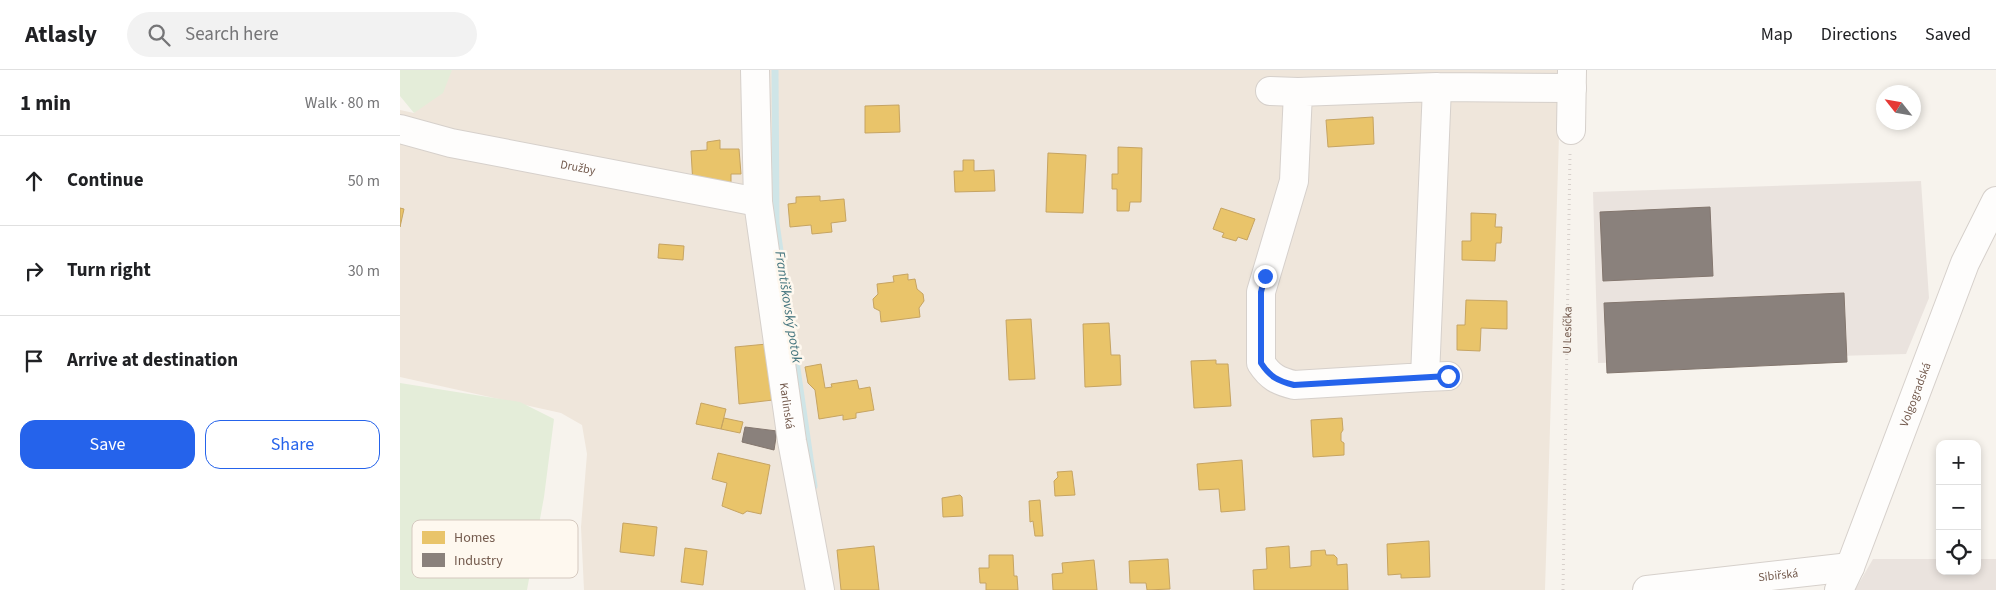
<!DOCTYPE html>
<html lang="en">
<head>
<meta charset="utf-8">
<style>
	:root { --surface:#fff; --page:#f2f2f2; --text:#202124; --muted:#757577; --line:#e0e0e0; --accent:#2563eb }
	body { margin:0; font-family:"Source Sans 3",sans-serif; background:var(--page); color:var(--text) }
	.controls { position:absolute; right:15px; bottom:15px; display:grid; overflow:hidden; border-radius:10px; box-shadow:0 2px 8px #0003 }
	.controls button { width:45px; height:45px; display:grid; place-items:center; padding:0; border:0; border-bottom:1px solid var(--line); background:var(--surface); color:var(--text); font:25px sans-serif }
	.compass { position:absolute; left:1476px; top:15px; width:45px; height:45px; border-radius:50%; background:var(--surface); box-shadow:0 2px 8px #0003; rotate:301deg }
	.stop { position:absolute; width:15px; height:15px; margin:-11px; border:4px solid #2563eb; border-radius:50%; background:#fff }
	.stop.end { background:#2563eb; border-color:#fff; box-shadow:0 1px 5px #0008 }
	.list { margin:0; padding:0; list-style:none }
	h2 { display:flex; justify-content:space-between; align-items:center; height:65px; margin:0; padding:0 20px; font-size:21px }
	h2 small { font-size:16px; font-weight:400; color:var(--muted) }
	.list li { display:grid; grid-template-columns:32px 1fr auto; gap:15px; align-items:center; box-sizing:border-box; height:90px; padding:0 20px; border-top:1px solid var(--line) }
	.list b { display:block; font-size:19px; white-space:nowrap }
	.list em { font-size:16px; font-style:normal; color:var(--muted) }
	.actions { display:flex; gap:10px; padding:15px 20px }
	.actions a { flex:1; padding:11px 0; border:1px solid var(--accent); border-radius:15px; text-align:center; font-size:18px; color:var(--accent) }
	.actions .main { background:var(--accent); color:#fff }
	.icon { flex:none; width:28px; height:28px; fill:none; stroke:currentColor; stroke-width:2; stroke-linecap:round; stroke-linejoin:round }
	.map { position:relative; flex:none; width:1596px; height:520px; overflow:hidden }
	header { display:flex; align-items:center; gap:30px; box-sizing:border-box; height:70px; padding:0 25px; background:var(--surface); border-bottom:1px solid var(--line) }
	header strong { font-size:24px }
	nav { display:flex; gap:28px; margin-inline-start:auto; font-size:18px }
	.search { width:350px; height:45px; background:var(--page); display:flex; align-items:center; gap:12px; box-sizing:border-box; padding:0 18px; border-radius:28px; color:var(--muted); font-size:19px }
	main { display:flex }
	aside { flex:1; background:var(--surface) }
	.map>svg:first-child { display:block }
	.residential { fill:#efe6db }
	.industrial { fill:#eae3de }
	.green { fill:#e4edd9 }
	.homes { fill:#e9c46a; stroke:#c6a462 }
	.industry { fill:#8a817c; stroke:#83766e }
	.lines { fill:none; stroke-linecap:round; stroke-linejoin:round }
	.stream { stroke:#cfe5e7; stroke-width:7 }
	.minor-casing { stroke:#d6d0cb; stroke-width:30 }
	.path { stroke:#d8d1cc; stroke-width:3; stroke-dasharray:1 4; stroke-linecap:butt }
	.minor { stroke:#fefdfc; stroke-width:28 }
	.route { stroke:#2563eb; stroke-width:6 }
	.labels { text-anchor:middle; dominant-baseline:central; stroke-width:5; stroke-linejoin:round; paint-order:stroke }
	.street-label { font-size:12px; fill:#745b4e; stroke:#fef8ef }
	.water-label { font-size:14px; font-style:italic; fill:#46767f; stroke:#fef8ef }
	.key { fill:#fef8ef; stroke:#d5c9bf; stroke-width:1 }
	.key-label { font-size:14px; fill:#745b4e }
</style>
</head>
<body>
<header>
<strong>Atlasly</strong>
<div class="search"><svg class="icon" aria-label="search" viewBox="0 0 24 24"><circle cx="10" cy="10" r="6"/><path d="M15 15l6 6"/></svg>Search here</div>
<nav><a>Map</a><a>Directions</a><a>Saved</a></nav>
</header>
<main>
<aside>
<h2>1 min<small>Walk · 80 m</small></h2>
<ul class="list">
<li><svg class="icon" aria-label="ahead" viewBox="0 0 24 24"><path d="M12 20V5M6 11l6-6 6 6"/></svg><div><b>Continue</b></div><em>50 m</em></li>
<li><svg class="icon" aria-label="right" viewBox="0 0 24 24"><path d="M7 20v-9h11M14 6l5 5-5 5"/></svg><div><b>Turn right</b></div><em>30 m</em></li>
<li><svg class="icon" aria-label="arrive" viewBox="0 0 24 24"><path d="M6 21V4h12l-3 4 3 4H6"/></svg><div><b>Arrive at destination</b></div></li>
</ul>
<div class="actions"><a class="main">Save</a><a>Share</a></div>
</aside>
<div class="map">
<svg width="1596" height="520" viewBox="0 0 1596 520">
	<rect width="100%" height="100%" fill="#f7f3ed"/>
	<path class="residential" d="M52 0H1161L1145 520H184L181 457 187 384 182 355 161 343 0 307V40L14 43Z"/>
	<path class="industrial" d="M1521 111 1529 228 1506 284 1198 293 1193 122Z
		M1473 489H1540V501H1577V489H1596V520H1455Z"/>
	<path class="green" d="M0 0H52L43 23 14 43 0 26Z
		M0 313 120 332 154 349 144 427 127 520H0Z"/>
	<path class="homes" d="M499 35 500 62 465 63V36Z
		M973 47 974 74 928 77 926 50Z
		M320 70V79H339L341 104H331V113L293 115 291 81 307 80V72Z
		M718 77 742 78 741 132H730L729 141H717V119H712V104H718Z
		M648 83 686 85 683 143 646 142Z
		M563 90H574V101L594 100 595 121 555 122 554 101H563Z
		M420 126V131L444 129 446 151 431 153 432 162 412 164 411 155 390 157 388 134 396 133V127Z
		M0 138 4 139 0 157Z
		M821 138 855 149 847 170 838 167 836 171 822 167 824 163 813 159Z
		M1071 143 1096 144 1095 157H1102L1101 173H1096L1095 191 1062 190V171H1071Z
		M259 174 284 176 283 190 258 188Z
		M508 204V210L515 209 517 219 523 224 524 231 519 238 520 247 481 252 480 241 474 238 473 229 478 224 477 214 494 212 493 206Z
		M1066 230 1107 231V259L1081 258 1080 281 1057 280V255H1065Z
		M631 249 635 309 609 310 606 250Z
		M709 253 711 285H720L721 315 685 317 683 254Z
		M367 274 373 330 339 334 335 277Z
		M816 290V294H828L831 336 794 338 791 291Z
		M421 294 425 318 432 317 431 314 457 310 459 319 470 317 474 340 456 343V348L443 350V345L419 349 415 320 408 313 405 297Z
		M301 333 326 339 321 359 296 354Z
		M324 348 343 352 340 363 321 359Z
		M942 348 943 360 941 363V371L944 373V385L913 387 911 350Z
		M318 383 370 395 361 444 347 441 343 444 322 436 327 413 312 409Z
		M842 390 845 440 821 442 819 419 799 420 797 394Z
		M672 401 675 425 655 426 654 411 658 407 657 402Z
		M560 425 562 427 563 446 543 447 542 428Z
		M640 430 643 466H635L633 451 630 452 629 431Z
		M223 453 257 457 254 486 220 482Z
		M1029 471 1030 507 1001 508V504L988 505 987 474Z
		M474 476 479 520H441L437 480Z
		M889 476 890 498 911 496V481L925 480 926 485H934L937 488V495L947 494 948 520H854L853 500 867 499 866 478Z
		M285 478 307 481 303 515 281 512Z
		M589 485H613L614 506H617L618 520H586V513H580L579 498H589Z
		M768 489 770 519 747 520 746 513H730L729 491Z
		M694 490 697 520H653L652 504 663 503 662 493Z"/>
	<path class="industry" d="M1310 137 1313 206 1203 211 1200 142Z
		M1444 223 1447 292 1207 303 1204 233Z
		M345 357 377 361 374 380 342 372Z"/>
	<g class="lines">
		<path class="stream" d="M375 0 376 153 414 416"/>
		<g class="minor-casing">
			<g id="minor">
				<path id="s2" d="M355 0 358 132 392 371 420 520"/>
				<path d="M1037 17 1025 307 894 315C878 311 870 307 861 293V222L894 111 898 22 1037 17 1172 18"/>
				<path d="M870 21 898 22"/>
				<path id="s3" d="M0 59 51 73 358 132"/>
				<path d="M1171 60 1172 0"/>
				<path d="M1025 307 1048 306"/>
				<path id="s4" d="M1247 520 1450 497"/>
				<path id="s5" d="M1439 520 1450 497 1565 193 1596 131"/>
			</g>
		</g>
		<path class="path" id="s1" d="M1163 520 1170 83"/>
		<use href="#minor" class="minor"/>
	</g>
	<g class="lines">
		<path class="route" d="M865 206 861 222V293C870 307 878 311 894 315L1048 306"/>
	</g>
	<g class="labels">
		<g class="street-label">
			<text stroke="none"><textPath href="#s3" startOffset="182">Družby</textPath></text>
			<text stroke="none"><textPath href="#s1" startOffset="260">U Lesíčka</textPath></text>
			<text stroke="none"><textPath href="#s5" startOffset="210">Volgogradská</textPath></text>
			<text stroke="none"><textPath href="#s2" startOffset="338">Karlinská</textPath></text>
			<text stroke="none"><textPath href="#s4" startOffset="132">Sibiřská</textPath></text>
		</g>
		<g class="water-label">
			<text transform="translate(388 237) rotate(81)">Františkovský potok</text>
		</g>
	</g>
	<rect x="12" y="450" width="166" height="58" rx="8" class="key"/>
	<rect x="22" y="461" width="23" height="13" fill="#e9c46a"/>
	<rect x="22" y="483" width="23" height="14" fill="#8a817c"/>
	<g class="key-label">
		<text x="54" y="472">Homes</text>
		<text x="54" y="495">Industry</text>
	</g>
</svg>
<div class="controls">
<button>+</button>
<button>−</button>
<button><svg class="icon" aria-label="locate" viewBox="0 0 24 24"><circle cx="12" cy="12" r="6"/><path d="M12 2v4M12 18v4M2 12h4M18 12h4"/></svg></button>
</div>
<svg class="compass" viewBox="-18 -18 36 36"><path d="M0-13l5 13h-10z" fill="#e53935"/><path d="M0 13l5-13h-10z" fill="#757577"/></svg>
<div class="stop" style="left:1048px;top:306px"></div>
<div class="stop end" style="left:865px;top:206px"></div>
</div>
</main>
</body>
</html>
